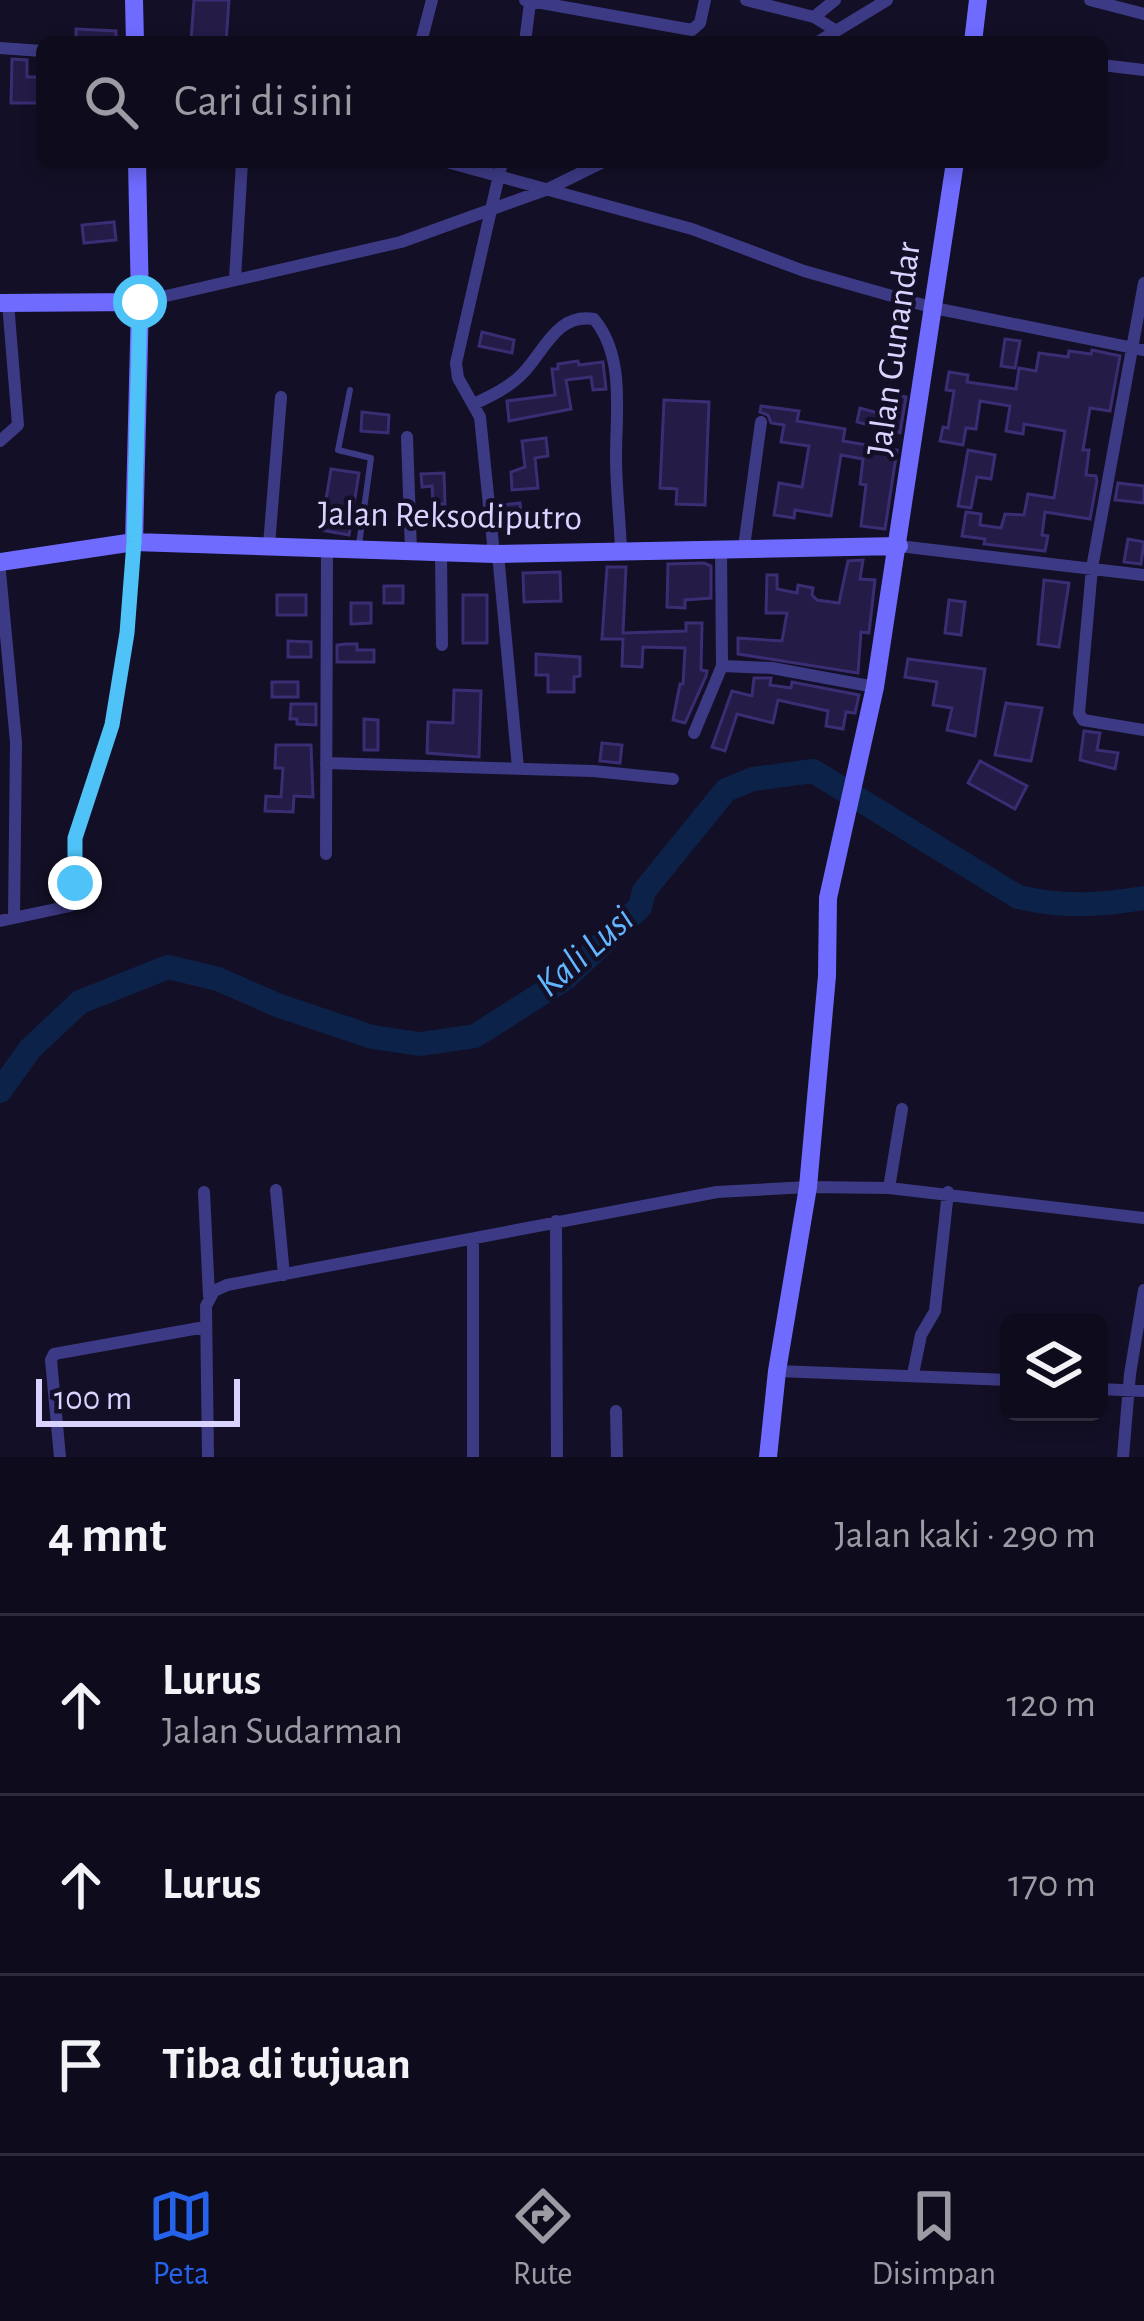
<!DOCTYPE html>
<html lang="id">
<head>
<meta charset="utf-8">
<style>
	:root { --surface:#0e0b1c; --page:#171425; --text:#f1f3f6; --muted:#9b9ba3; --line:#2e2b3b; --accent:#2563eb }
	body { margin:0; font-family:"Alegreya Sans",sans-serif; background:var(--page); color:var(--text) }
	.controls { position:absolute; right:36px; bottom:36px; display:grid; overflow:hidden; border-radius:18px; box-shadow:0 6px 18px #0003 }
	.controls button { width:108px; height:108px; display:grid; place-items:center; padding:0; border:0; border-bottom:3px solid var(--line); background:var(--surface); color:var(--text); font:60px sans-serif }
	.scale { position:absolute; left:36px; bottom:30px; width:204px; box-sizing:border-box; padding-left:12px; border:6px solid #d9d4ff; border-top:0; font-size:33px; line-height:42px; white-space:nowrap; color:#d9d4ff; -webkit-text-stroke:9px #130f26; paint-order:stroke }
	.stop { position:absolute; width:36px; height:36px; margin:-27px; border:9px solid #4fc3f7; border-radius:50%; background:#fff }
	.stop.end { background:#4fc3f7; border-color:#fff; box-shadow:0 3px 12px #0008 }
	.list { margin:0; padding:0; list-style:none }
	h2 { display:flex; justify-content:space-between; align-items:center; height:156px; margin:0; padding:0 48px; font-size:51px }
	h2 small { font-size:39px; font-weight:400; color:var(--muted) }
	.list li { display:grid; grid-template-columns:78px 1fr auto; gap:36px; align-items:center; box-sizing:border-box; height:180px; padding:0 48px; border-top:3px solid var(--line) }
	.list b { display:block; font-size:45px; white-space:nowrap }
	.list p { margin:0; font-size:39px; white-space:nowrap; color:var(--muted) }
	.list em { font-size:39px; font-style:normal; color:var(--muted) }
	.icon { flex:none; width:66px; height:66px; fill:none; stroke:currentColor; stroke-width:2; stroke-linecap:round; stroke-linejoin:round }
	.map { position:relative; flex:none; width:1144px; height:1457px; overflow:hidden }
	.search { position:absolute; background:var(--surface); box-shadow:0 6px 18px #0003; left:36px; right:36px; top:36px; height:132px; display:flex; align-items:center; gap:30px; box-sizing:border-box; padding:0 42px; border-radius:18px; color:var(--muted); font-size:45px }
	.sheet { height:696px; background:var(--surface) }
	nav { display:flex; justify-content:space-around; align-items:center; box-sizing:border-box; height:168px; border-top:3px solid var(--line); background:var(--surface); font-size:33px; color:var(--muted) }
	nav a { display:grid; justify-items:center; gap:6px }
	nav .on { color:var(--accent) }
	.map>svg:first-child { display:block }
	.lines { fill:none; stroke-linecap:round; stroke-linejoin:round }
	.river { stroke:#0c2248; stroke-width:24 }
	.building { fill:#241b47; stroke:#3b2d73; stroke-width:3 }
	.lane { stroke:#3d3a85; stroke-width:6 }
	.street { stroke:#3d3a85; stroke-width:12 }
	.secondary { stroke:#6f6bff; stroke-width:18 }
	.route { stroke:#4fc3f7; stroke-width:15 }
	.labels { text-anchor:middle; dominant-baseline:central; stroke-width:9; stroke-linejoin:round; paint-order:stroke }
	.street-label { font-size:36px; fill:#d9d4ff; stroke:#130f26 }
	.water-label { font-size:39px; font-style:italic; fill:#62b6ff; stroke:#130f26 }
</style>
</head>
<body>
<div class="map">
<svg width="1144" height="1457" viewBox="0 0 1144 1457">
	<rect width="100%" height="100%" fill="#130f26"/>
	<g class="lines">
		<path class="river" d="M0 1091 30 1049 80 1002 168 967 218 979 277 1005 372 1037 420 1044 475 1036 566 978 640 907 644 891 726 790 753 779 813 771 1018 897C1063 908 1099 905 1144 898"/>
	</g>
	<path class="building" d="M194 0H229L226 42 191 41Z
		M76 29 116 31V42H76Z
		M12 59 27 60V77H42V103H11Z
		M114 222 116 240 84 243 82 225Z
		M482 332 514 340 512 353 479 346Z
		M1005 339 1020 341 1015 368 1001 366Z
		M1092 350 1120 356 1110 411 1090 408 1083 450H1089L1086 475 1096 476 1097 481 1090 519 1045 512 1042 535 1048 536 1045 551 984 544 985 539 962 536 966 512 981 514 980 525 1001 528 1005 514 1024 515 1028 494 1054 498 1065 431 1024 424 1023 434 1006 431 1010 406 980 401 976 429 966 428 963 445 940 441 943 427 948 428 954 391 946 390 949 372 968 375 967 382 1016 389 1019 368 1036 371 1039 353 1068 357 1069 351 1091 354Z
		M578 361 579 365 603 362 606 389 593 390 591 377 566 380 571 409 509 421 507 401 555 395 552 369H558V364Z
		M883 392 906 397 900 433 857 422 860 408 878 413Z
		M664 400 709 402 705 505 676 504 677 489 660 488Z
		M761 406 799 411 797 421 845 429 843 441 897 450 885 529 861 526 866 485 860 484 863 459 841 455 831 516 795 510 794 518 774 515 779 483 802 487 809 446 781 442 784 425 771 423 768 415 760 412Z
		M362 412 389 415 388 433 361 431Z
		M546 438 548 456 535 458 538 488 512 490 511 472 525 467 522 441Z
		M968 450 995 455 991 479 977 477 971 508 958 506Z
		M331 469 359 473 349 535 321 530Z
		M444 473 445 504H433L432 486 422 487 421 474Z
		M1118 483 1144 486V503L1115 500Z
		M520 503 522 523 502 525 500 505Z
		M1128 539 1144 542 1141 564 1124 562Z
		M863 560 860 579 875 580 869 633 861 632 858 673 738 654V638L782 641 787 613H766L767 575H777V589L797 593 798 585 813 588 812 595 817 600 839 603 848 561Z
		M704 563 711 566V598L685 600V608L667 607 668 564Z
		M607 567H626L623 633 686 631V623H702L701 670 707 671 706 676 685 723 673 720 680 684H683L685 648 643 647 642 667 622 666 623 639H602Z
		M560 572 561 601 524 602 523 573Z
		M1044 580 1069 583 1059 647 1038 644Z
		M384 586H403V603H384Z
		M277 595H306V615H277Z
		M463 595H487V643H463Z
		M949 600 965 602 961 635 945 633Z
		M351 603H371V623L351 624Z
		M288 641 311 642V657H288Z
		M346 644H357V650H374V662H337V645Z
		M536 654 580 657V676L574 677V692H548V675H536Z
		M908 659 985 669 975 736 947 730 952 708 933 705 937 682 905 677Z
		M754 678H771L770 685 791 688 792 682 859 695 855 713 846 712 843 729 826 726 828 711 778 700 773 723 737 714 725 751 712 747 732 691 752 696Z
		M272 682H298V697H272Z
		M454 690 481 691 479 757 427 753 428 722 453 723Z
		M1006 703 1042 708 1031 761 995 755Z
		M291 704H316V725L297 724V719H290Z
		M364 719 378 720V750H364Z
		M1084 731 1100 733 1097 750 1118 753 1115 769 1080 760Z
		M602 743 622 745 620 763 600 761Z
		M276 745H311L313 797 294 796 293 812 265 811 266 796 281 797 283 768H275Z
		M980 761 1027 786 1015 809 968 783Z"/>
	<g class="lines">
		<path class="lane" d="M350 390 338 450 371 458 359 545"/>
		<path class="street" d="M525 0 692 30 700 23 705 0
			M746 0 814 17 835 30
			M1090 0 1144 14
			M814 17 835 0
			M421 42 432 0
			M525 42 530 3
			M818 42 887 0
			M0 48 42 51
			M1102 65 1144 70
			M447 162 692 229 804 271 934 308 1144 350
			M235 279 242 162
			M1144 283 1092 568 1079 713 1083 720 1144 730
			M140 302 401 242 548 189 603 162
			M474 404C491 396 510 387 523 373 545 350 557 313 594 319 625 356 616 412 616 456 616 488 620 520 621 551
			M407 437 411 551
			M0 441 18 425 8 303
			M269 545 281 397
			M899 546 1144 575
			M744 547 761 422
			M441 552 442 645
			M494 554 480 417 458 378 456 363 502 162
			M498 554 518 768
			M0 572 16 742 14 918
			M722 666 772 668 875 687
			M694 733 722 666 721 549
			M326 763 593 771 673 779
			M326 854 327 547
			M0 921 70 906 73 900 75 838 112 725 127 633 134 542
			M889 1188 902 1109
			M276 1190 284 1275
			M204 1192 209 1296
			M556 1221 557 1457
			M777 1371 1009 1380
			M913 1374 921 1335 935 1311 948 1192
			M1099 1389 1144 1391
			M616 1411 617 1457
			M60 1457 51 1360 54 1354 205 1327
			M208 1457 206 1306 214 1291 227 1285 717 1192 808 1187 889 1188 1144 1218
			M473 1457V1239
			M1123 1457 1130 1374 1144 1290"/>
		<path class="secondary" d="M134 0 135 42
			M973 42 978 0
			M0 303 140 302
			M134 542 140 302 137 162
			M0 562 134 542 494 554 899 546
			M768 1457 777 1371 808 1187 827 976 828 898 875 687 955 162"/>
	</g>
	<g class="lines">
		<path class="route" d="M75 883V838L112 725 127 633 134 542 140 302"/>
	</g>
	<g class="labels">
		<g class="street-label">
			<text transform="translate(894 349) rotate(-82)">Jalan Gunandar</text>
			<text transform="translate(450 516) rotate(1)">Jalan Reksodiputro</text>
		</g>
		<g class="water-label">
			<text transform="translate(585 952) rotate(-41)">Kali Lusi</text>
		</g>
	</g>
</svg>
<div class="controls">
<button><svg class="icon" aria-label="layers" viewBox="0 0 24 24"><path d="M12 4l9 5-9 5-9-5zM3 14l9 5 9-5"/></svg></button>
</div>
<div class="scale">100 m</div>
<div class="stop" style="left:140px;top:302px"></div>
<div class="stop end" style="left:75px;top:883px"></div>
<div class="search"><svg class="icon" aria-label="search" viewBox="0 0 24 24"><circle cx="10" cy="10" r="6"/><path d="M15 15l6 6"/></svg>Cari di sini</div>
</div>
<section class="sheet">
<h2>4 mnt<small>Jalan kaki · 290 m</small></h2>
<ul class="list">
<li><svg class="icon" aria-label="ahead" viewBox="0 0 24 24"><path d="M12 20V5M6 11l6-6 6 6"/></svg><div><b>Lurus</b><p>Jalan Sudarman</p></div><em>120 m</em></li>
<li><svg class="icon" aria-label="ahead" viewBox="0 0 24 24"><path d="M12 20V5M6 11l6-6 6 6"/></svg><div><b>Lurus</b></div><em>170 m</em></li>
<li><svg class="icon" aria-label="arrive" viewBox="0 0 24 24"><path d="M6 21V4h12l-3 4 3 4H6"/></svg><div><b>Tiba di tujuan</b></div></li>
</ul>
</section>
<nav>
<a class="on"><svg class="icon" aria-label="map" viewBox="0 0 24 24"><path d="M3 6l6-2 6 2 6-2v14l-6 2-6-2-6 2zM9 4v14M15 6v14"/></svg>Peta</a>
<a><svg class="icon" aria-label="directions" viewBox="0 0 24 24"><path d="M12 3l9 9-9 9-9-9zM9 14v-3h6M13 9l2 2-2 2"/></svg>Rute</a>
<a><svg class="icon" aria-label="saved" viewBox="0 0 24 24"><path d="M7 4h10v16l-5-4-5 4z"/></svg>Disimpan</a>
</nav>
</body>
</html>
